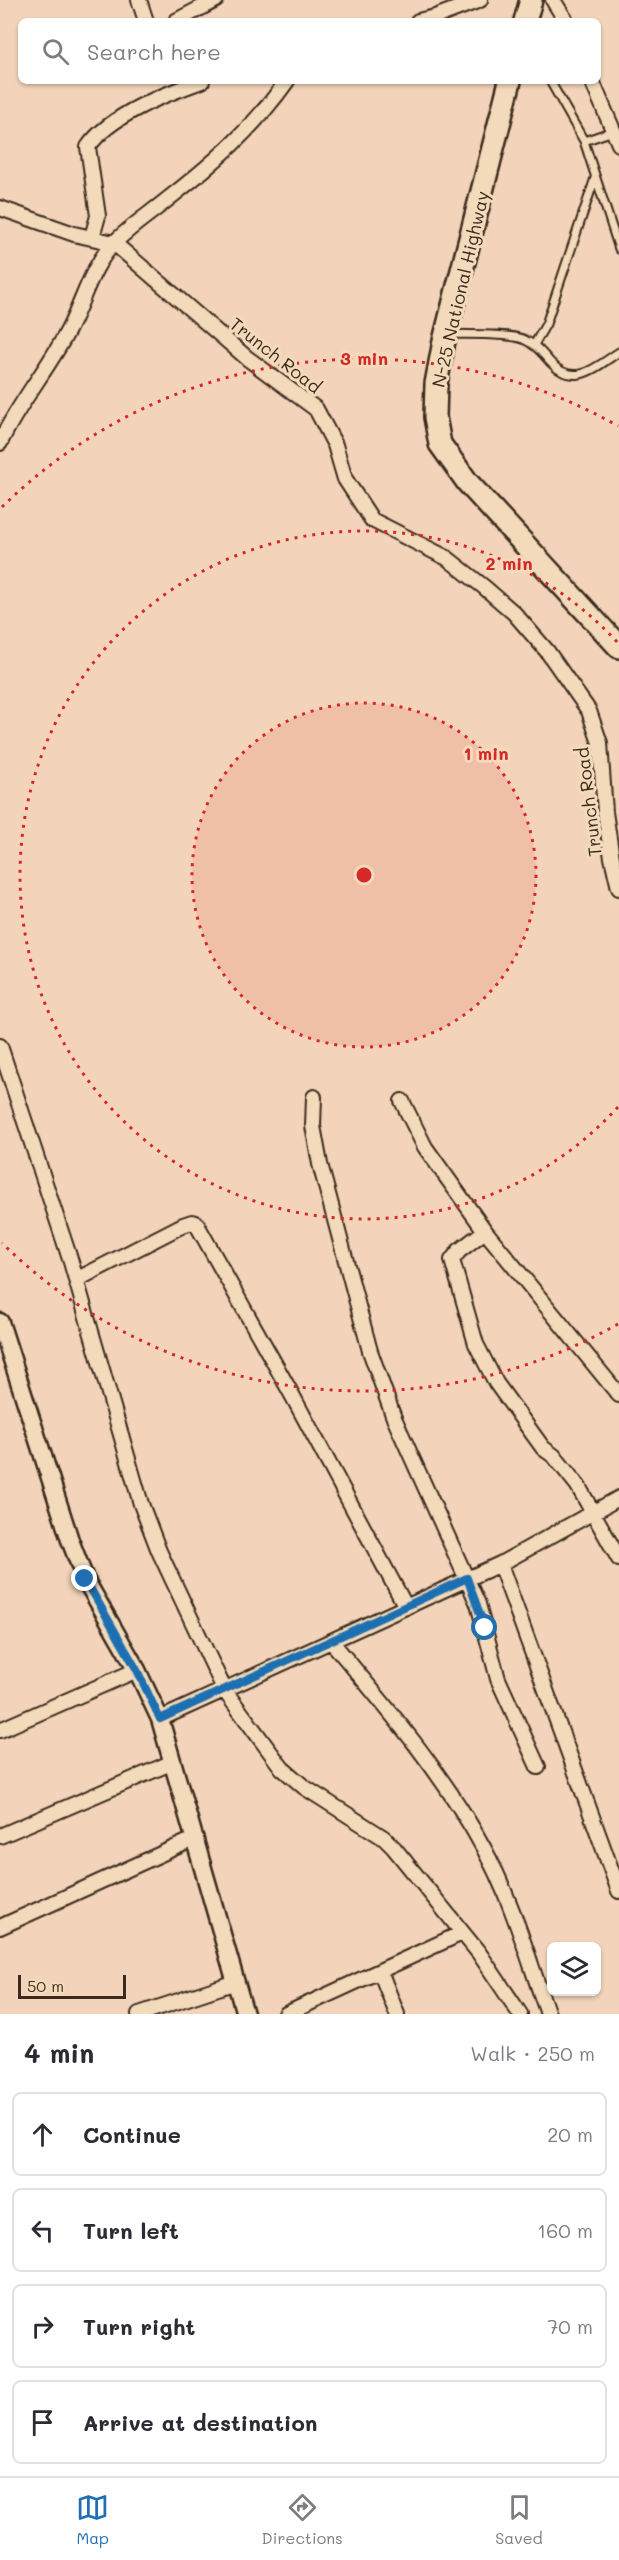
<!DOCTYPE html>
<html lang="en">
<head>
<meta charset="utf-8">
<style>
	:root { --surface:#fff; --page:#f2f2f3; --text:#2b2b33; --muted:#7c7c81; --line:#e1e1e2; --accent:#1f6fb2 }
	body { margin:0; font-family:Mali,sans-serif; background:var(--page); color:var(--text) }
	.controls { position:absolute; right:18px; bottom:18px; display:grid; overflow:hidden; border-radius:9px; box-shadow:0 2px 4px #0004 }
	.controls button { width:54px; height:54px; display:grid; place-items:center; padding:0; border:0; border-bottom:2px solid var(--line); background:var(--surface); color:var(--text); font:30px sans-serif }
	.scale { position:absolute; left:18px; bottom:15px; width:108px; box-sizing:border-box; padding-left:6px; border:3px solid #3b2a1e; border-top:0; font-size:16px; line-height:21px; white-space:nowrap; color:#3b2a1e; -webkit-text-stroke:4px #f2daba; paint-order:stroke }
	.stop { position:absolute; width:18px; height:18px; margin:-14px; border:4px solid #1f6fb2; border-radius:50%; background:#fff }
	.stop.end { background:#1f6fb2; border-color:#fff; box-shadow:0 2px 6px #0008 }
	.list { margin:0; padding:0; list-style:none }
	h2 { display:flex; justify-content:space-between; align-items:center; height:78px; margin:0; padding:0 24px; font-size:26px }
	h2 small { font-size:20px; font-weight:400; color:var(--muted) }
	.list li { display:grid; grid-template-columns:39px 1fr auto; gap:18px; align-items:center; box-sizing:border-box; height:84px; margin:0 12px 12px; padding:0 12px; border:2px solid var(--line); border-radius:9px }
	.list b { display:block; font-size:22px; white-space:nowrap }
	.list em { font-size:20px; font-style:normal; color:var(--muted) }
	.icon { flex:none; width:33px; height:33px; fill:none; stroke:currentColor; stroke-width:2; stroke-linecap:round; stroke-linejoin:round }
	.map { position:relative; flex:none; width:619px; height:2014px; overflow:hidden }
	.search { position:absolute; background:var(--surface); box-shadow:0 2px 4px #0004; left:18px; right:18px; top:18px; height:66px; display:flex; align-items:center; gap:15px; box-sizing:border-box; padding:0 21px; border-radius:9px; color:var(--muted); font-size:22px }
	.sheet { height:462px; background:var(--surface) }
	nav { display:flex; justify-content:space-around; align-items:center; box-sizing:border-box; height:84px; border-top:2px solid var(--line); background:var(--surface); font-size:16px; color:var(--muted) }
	nav a { display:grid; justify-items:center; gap:3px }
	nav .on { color:var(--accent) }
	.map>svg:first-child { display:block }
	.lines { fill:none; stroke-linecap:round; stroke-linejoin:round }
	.service-casing { stroke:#3b2a1e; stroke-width:11 }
	.minor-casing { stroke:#3b2a1e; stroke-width:18 }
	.tertiary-casing { stroke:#3b2a1e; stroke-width:21 }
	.trunk-casing { stroke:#3b2a1e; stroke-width:26 }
	.service { stroke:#f2daba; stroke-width:7 }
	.minor { stroke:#f2daba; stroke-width:14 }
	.tertiary { stroke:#f2daba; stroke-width:16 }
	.trunk { stroke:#f2daba; stroke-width:21 }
	.route { stroke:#1f6fb2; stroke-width:8 }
	.ring { fill:none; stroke:#d62828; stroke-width:3; stroke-dasharray:3 6 }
	.labels { text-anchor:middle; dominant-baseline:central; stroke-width:6; stroke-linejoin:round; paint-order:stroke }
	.street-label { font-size:18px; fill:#3b2a1e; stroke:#f2daba }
	.centre { fill:#d62828; stroke:#f2daba; stroke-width:3 }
	.ring-label { font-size:18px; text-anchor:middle; font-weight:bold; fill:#d62828; stroke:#f2daba; stroke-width:6; stroke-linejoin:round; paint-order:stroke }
</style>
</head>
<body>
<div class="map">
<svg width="619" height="2014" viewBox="0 0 619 2014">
	<rect width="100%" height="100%" fill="#f3d4ba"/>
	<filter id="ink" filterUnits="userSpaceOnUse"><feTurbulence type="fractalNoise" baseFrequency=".0167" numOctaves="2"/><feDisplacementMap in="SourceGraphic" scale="12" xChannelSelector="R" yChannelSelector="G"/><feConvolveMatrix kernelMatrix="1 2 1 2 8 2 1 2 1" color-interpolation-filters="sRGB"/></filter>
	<g filter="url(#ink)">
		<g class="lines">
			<g class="service-casing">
				<path id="service" d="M550 81 584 141 619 249
					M584 141 613 131
					M449 334C467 335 506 333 523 339 535 344 542 353 551 363 575 388 596 367 619 352
					M534 345 546 324 595 178"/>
			</g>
			<g class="minor-casing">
				<path id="minor" d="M139 0 146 21
					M553 0 566 21
					M176 21 216 0
					M418 21 435 17 480 0
					M592 81 619 144
					M0 208 74 234 114 243 247 358 316 409 335 445 345 479 372 520 447 558 484 587 514 613 547 651 589 711 600 743 605 812 612 858 619 888
					M92 237 98 216 88 147C110 115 165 94 202 81
					M0 443C17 405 46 372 66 334 83 304 90 267 115 242 131 226 151 213 168 199 215 162 252 130 287 81
					M0 1046 71 1262 141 1504 159 1551 225 1691 282 1768 304 1787 384 1838 394 1848 479 1953 520 2014
					M314 1097 313 1126 320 1164 370 1351 394 1418 478 1604 498 1679 538 1767
					M402 1101 425 1147 485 1231 619 1395
					M485 1231 459 1251 452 1260 476 1344 496 1383 543 1448 554 1456 578 1486 619 1559
					M76 1280 183 1225 192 1222 196 1223 291 1393 406 1607
					M500 1564 619 1891
					M331 1641C386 1707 442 1771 483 1847 512 1899 528 1959 548 2014
					M160 1719 500 1564 619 1498
					M0 1730 137 1670
					M0 1836 173 1762
					M0 1927 196 1838
					M380 1971 397 2014
					M139 2014 236 1982
					M286 2014 462 1933"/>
			</g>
			<g class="tertiary-casing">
				<path id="tertiary" d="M0 1322 70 1540 85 1579 137 1670 160 1719 245 2014"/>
			</g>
			<g class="trunk-casing">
				<path id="trunk" d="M525 21 531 0
					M510 81 444 341 436 384 435 417 440 444 468 483 619 647"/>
			</g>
			<use href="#service" class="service"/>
			<use href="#minor" class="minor"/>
			<use href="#tertiary" class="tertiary"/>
			<use href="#trunk" class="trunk"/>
		</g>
	</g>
	<g class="lines" filter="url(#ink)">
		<path class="route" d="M85 1579 137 1670 160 1719 467 1578 485 1628"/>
	</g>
	<circle cx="364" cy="875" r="172" fill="#d62828" fill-opacity=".12"/>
	<g class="ring">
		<circle cx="364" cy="875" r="172"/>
		<path d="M618 1107A344 344 0 1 1 618 643"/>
		<path d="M618 1324A516 516 0 0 1 2 1243M2 507A516 516 0 0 1 618 426"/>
	</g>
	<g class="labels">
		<g class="street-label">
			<text transform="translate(460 289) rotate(-77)">N-25 National Highway</text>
			<text transform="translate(276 355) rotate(38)">Trunch Road</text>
			<text transform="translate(588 802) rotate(-97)">Trunch Road</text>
		</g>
	</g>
	<circle cx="364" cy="875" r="9" class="centre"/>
	<g class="ring-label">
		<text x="364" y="365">3 min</text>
		<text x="509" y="570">2 min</text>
		<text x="486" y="760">1 min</text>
	</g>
</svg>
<div class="controls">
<button><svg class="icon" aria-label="layers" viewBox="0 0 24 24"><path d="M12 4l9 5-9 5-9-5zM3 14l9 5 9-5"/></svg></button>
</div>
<div class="scale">50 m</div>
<div class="stop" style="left:485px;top:1628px"></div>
<div class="stop end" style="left:85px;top:1579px"></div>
<div class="search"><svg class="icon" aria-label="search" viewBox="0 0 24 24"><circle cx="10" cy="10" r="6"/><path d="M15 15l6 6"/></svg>Search here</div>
</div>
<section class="sheet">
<h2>4 min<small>Walk · 250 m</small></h2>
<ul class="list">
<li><svg class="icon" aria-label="ahead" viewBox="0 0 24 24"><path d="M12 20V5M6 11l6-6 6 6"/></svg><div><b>Continue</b></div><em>20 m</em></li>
<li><svg class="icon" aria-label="left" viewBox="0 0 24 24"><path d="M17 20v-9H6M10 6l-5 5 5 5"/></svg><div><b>Turn left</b></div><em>160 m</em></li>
<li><svg class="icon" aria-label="right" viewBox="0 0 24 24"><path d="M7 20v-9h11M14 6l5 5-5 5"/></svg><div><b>Turn right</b></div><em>70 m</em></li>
<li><svg class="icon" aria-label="arrive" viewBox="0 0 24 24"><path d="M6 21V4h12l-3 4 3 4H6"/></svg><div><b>Arrive at destination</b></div></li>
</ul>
</section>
<nav>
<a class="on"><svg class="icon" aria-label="map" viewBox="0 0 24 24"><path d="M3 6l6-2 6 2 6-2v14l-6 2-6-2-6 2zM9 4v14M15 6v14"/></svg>Map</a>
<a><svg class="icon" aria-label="directions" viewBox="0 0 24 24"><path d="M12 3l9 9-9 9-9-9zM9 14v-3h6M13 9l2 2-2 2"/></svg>Directions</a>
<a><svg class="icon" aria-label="saved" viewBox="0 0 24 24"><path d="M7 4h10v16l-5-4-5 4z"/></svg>Saved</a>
</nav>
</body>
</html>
